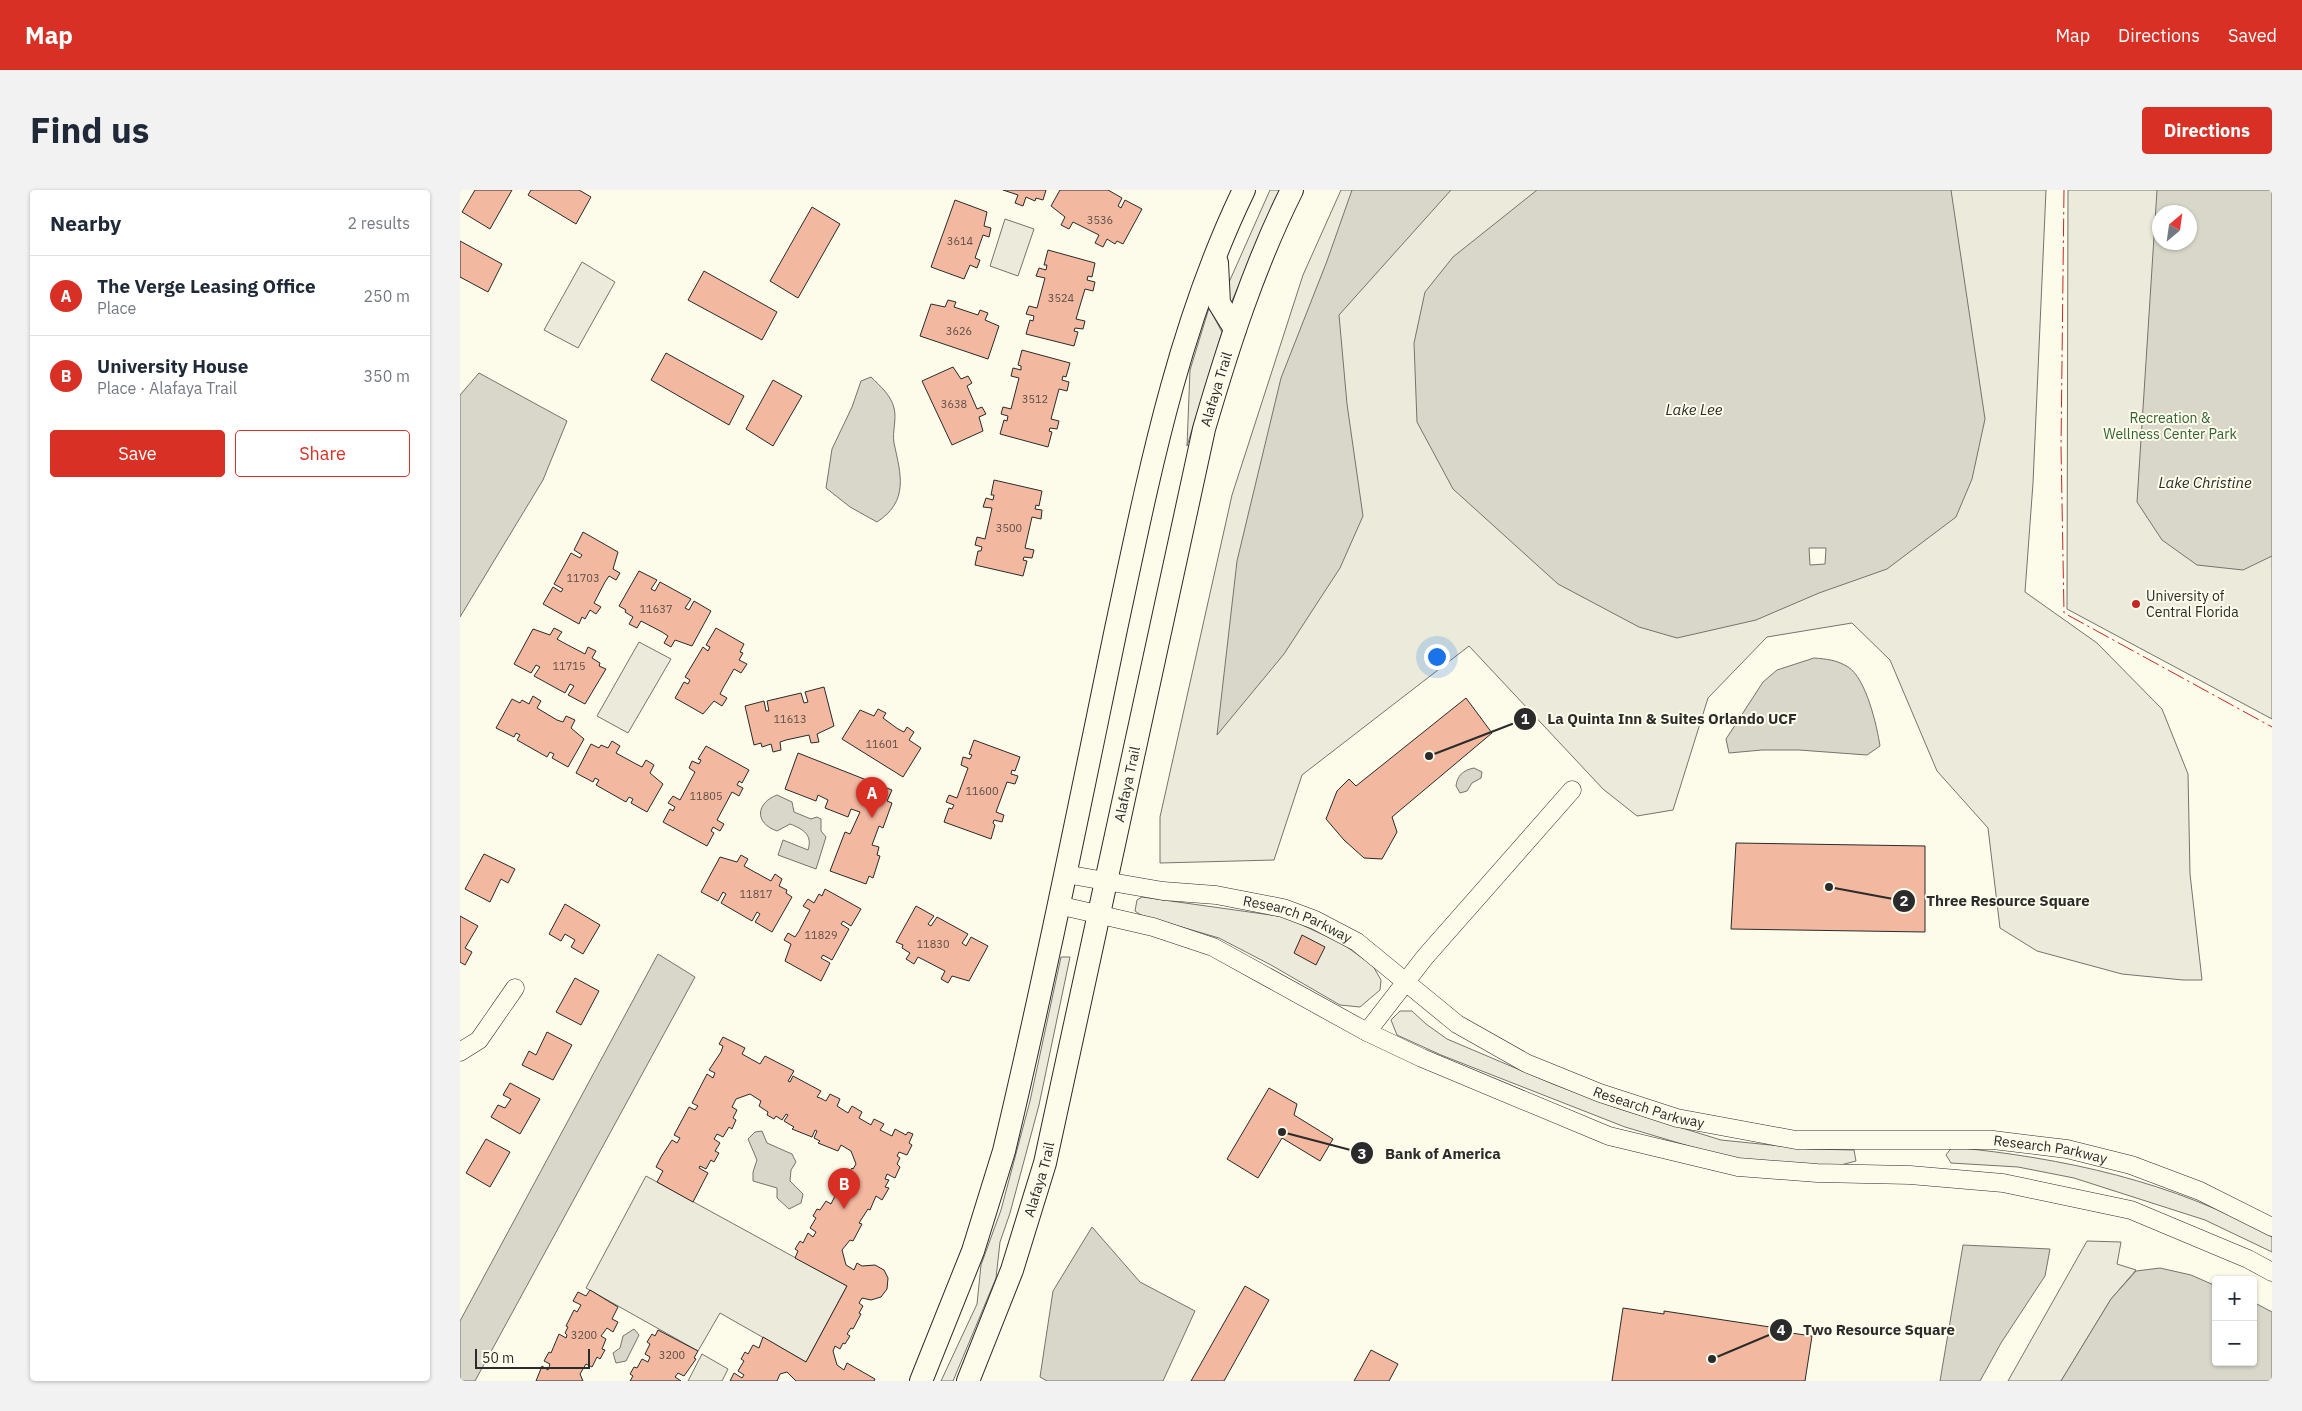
<!DOCTYPE html>
<html lang="en">
<head>
<meta charset="utf-8">
<style>
	:root { --surface:#fff; --page:#f2f2f3; --text:#1f2937; --muted:#747a83; --line:#e0e1e3; --accent:#d93025 }
	body { margin:0; font-family:"IBM Plex Sans",sans-serif; background:var(--page); color:var(--text) }
	.controls { position:absolute; right:15px; bottom:15px; display:grid; overflow:hidden; border-radius:5px; box-shadow:0 1px 4px #0004 }
	.controls button { width:45px; height:45px; display:grid; place-items:center; padding:0; border:0; border-bottom:1px solid var(--line); background:var(--surface); color:var(--text); font:25px sans-serif }
	.compass { position:absolute; left:1692px; top:15px; width:45px; height:45px; border-radius:50%; background:var(--surface); box-shadow:0 1px 4px #0004; rotate:29deg }
	.scale { position:absolute; left:15px; bottom:12px; width:115px; box-sizing:border-box; padding-left:5px; border:2px solid #2b2b2b; border-top:0; font-size:14px; line-height:18px; white-space:nowrap; color:#2b2b2b; -webkit-text-stroke:4px #fdfbea; paint-order:stroke }
	.you { position:absolute; left:976px; top:466px; width:18px; height:18px; margin:-12px; border:4px solid #fff; border-radius:50%; background:#1a73e8; box-shadow:0 0 0 8px #1a73e833 }
	.badge { display:grid; place-items:center; width:32px; height:32px; border-radius:50%; background:var(--accent); color:#fff; font-size:16px; font-weight:700 }
	.pin { position:absolute; translate:-50% -41px; filter:drop-shadow(0 1px 2px #0008) }
	.pin::after { content:''; position:absolute; top:26px; width:18px; height:15px; background:inherit; clip-path:polygon(0 0,100% 0,50% 100%) }
	.list { margin:0; padding:0; list-style:none }
	h2 { display:flex; justify-content:space-between; align-items:center; height:65px; margin:0; padding:0 20px; font-size:21px }
	h2 small { font-size:16px; font-weight:400; color:var(--muted) }
	.list li { display:grid; grid-template-columns:32px 1fr auto; gap:15px; align-items:center; box-sizing:border-box; height:80px; padding:0 20px; border-top:1px solid var(--line) }
	.list b { display:block; font-size:19px; white-space:nowrap }
	.list p { margin:0; font-size:16px; white-space:nowrap; color:var(--muted) }
	.list em { font-size:16px; font-style:normal; color:var(--muted) }
	.actions { display:flex; gap:10px; padding:15px 20px }
	.actions a { flex:1; padding:11px 0; border:1px solid var(--accent); border-radius:5px; text-align:center; font-size:18px; color:var(--accent) }
	.actions .main { background:var(--accent); color:#fff }
	.map { position:relative; flex:none; width:1812px; height:1191px; overflow:hidden; border-radius:5px }
	header { display:flex; align-items:center; gap:30px; box-sizing:border-box; height:70px; padding:0 25px; background:var(--accent); color:#fff }
	header strong { font-size:24px }
	nav { display:flex; gap:28px; margin-inline-start:auto; font-size:18px }
	.intro { display:flex; align-items:center; justify-content:space-between; box-sizing:border-box; height:120px; padding:0 30px }
	h1 { margin:0; font-size:35px }
	.button { padding:12px 22px; border-radius:5px; background:var(--accent); color:#fff; font-size:18px; font-weight:700 }
	main { display:flex; gap:30px; padding:0 30px }
	aside { flex:1; background:var(--surface); border-radius:5px; box-shadow:0 1px 4px #0004 }
	.map>svg:first-child { display:block }
	.green { fill:#ecebdb; stroke:#74746e; fill-rule:evenodd }
	.parking { fill:#eceadb; stroke:#74746e }
	.water { fill:#d8d7c9; stroke:#74746e; fill-rule:evenodd }
	.pier { fill:#fdfbea; stroke:#74746e }
	.building { fill:#f2b8a0; stroke:#2b2b2b }
	.lines { fill:none; stroke-linecap:round; stroke-linejoin:round }
	.minor-casing { stroke:#2b2b2b; stroke-width:19 }
	.major-casing { stroke:#2b2b2b; stroke-width:24 }
	.minor { stroke:#fdfbea; stroke-width:18 }
	.major { stroke:#fdfbea; stroke-width:22 }
	.power { stroke:#c62828; stroke-width:1; stroke-dasharray:18 4 2.5 4; stroke-linecap:butt }
	.poi-dot { fill:#c62828; stroke:#fdfbea; stroke-width:2 }
	.labels { text-anchor:middle; dominant-baseline:central; stroke-width:4; stroke-linejoin:round; paint-order:stroke }
	.number-label { font-size:11px; fill:#5d4e48 }
	.street-label { font-size:14px; fill:#2b2b2b; stroke:#fdfbea }
	.park-label { font-size:14px; fill:#34623c; stroke:#fdfbea }
	.poi-label { font-size:14px; fill:#2b2b2b; stroke:#fdfbea; text-anchor:start }
	.water-label { font-size:15px; font-style:italic; fill:#2b2b2b; stroke:#fdfbea }
	.leader { fill:none; stroke:#2b2b2b; stroke-width:2 }
	.callout-dot { fill:#2b2b2b; stroke:#fdfbea; stroke-width:2 }
	.mark-label { font-size:15px; text-anchor:middle; font-weight:bold; fill:#fff }
	.callout-label { font-size:15px; text-anchor:middle; font-weight:bold; fill:#2b2b2b; stroke:#fdfbea; stroke-width:4; stroke-linejoin:round; paint-order:stroke }
</style>
</head>
<body>
<header>
<strong>Map</strong>
<nav><a>Map</a><a>Directions</a><a>Saved</a></nav>
</header>
<div class="intro"><h1>Find us</h1><a class="button">Directions</a></div>
<main>
<aside>
<h2>Nearby<small>2 results</small></h2>
<ul class="list">
<li><span class="badge">A</span><div><b>The Verge Leasing Office</b><p>Place</p></div><em>250 m</em></li>
<li><span class="badge">B</span><div><b>University House</b><p>Place · Alafaya Trail</p></div><em>350 m</em></li>
</ul>
<div class="actions"><a class="main">Save</a><a>Share</a></div>
</aside>
<div class="map">
<svg width="1812" height="1191" viewBox="0 0 1812 1191">
	<rect width="100%" height="100%" fill="#fdfbea"/>
	<path class="green" d="M810 0H820L768 120 766 99Z
		M881 0H1586L1573 293 1565 402 1637 453 1702 519 1728 584 1730 684 1742 790H1723L1662 784 1577 761 1540 738 1528 638 1477 581 1430 470 1392 433 1307 447 1248 508 1213 620 1177 626 1143 599 1009 456 842 585 814 670 700 673V627L772 305 843 85Z
		M1608 0H1812V529L1607 419ZM1700 22H1730V52H1700Z
		M545 29 574 39 558 86 530 76Z
		M122 72 155 92 118 158 84 140Z
		M749 118 762 142 727 256 730 180Z
		M179 452 211 469 168 543 137 526Z
		M682 707 825 727 883 754 913 776 921 790 920 800 900 817 880 815 811 775 759 748 681 725 675 721 677 710Z
		M601 767H610L579 915 550 1023 540 1052 536 1088 493 1191H481L517 1114 521 1075 541 1020 570 911Z
		M940 821H952L966 834 987 849 1093 894 1157 918 1261 950 1350 959 1394 960 1396 971 1373 977 1269 968 1165 937 981 865 937 845 931 830Z
		M1492 957C1603 968 1713 991 1812 1047V1062L1745 1030 1614 988 1558 977 1491 973 1486 965Z
		M1627 1051 1661 1052 1657 1074 1676 1080 1651 1109 1601 1191H1548Z
		M242 1164 268 1179 262 1191H228Z"/>
	<path class="parking" d="M186 986 387 1096 346 1172 260 1123 238 1161 126 1098Z"/>
	<path class="water" d="M892 0H991L879 125 887 214 903 326 880 378 824 464 757 545 777 371 821 188 867 71Z
		M1077 0H1491L1525 229 1512 289 1496 327 1427 379 1359 403 1296 430 1217 448 1179 437 1098 394 993 299 957 232 954 153 965 102 993 67Z
		M1697 0H1812V366L1783 380 1737 375 1702 350 1677 312ZM1700 22H1730V52H1700Z
		M19 183 107 231 83 290 0 427V205Z
		M411 187C420 196 431 205 434 218 437 229 432 242 434 253 441 285 449 311 417 332L390 317 366 298 372 259 392 217 401 191Z
		M1354 468C1367 469 1377 470 1388 477 1406 488 1417 536 1420 556L1407 565 1339 560H1302L1269 563 1266 549 1303 492 1317 480Z
		M1014 578 1022 582 1021 588 1012 593 1007 601 1000 603 996 596C997 586 1003 580 1014 578Z
		M317 605 332 612 334 622 351 629 357 627 361 629V641L366 647 356 679 318 665 323 650 348 660C353 645 343 639 330 634L317 641C294 633 296 613 317 605Z
		M198 764 235 787 15 1191H0V1131Z
		M302 941 307 953 332 964 336 972 331 980 330 991 343 1004 341 1013 329 1019 317 1008V998L293 991V982L297 970 288 949 295 942Z
		M632 1037 680 1092 735 1121 703 1191H587L580 1187 593 1101Z
		M1503 1055 1590 1059 1585 1086 1541 1153 1520 1191H1480Z
		M1700 1078 1731 1085 1756 1096V1172H1793V1112L1812 1122V1191H1601L1651 1109 1676 1081Z
		M174 1139 179 1145 166 1171 156 1173 153 1163 160 1158 163 1146Z"/>
	<path class="pier" d="M1349 358H1366L1365 374 1350 375Z"/>
	<path class="building" d="M15 0H52L30 39 2 22Z
		M71 0H119L131 7 116 34 68 5Z
		M543 0H586L583 10 576 8 575 11 566 7 563 16 555 13 558 5Z
		M600 0H648L662 8 658 16 661 18 665 10 682 19 663 54 657 51 655 54 647 49 643 57 635 53 639 45 613 32 609 39 601 35 605 27 591 16Z
		M495 10 527 22 524 36 531 38 529 47 523 45 515 68 520 70 517 78 510 75 504 89 471 77Z
		M352 17 380 34 338 108 310 91Z
		M0 51 42 74 28 102 0 87Z
		M588 60 635 73 632 87 628 86 627 90 635 92 633 101 625 99 616 129 625 131 623 139 615 138 614 141 618 142 614 156 566 144 570 130 573 131 574 126 566 124 569 116 577 118 585 88 576 86 579 78 586 80 587 75H584Z
		M244 81 317 122 302 150 228 110Z
		M488 110 496 112 494 117 518 125 520 120 528 123 525 130 539 136 528 169 460 146 471 114 485 117Z
		M562 160 610 173 606 187 603 186 602 190 609 192 607 201 599 199 591 229 599 231 597 239 590 238 589 241 592 242 588 257 540 244 544 230 547 231 548 226 541 224 543 217 551 219 559 188 551 186 553 178 561 180V176L558 175Z
		M206 163 284 206 269 235 191 190Z
		M493 177 501 189 508 186 512 193 507 196 517 219 522 217 526 224 519 227 523 241 492 255 462 191Z
		M313 190 342 206 313 256 286 239Z
		M534 290 582 301 579 316 576 315 575 319 582 320 581 329 572 327 565 358 574 360 572 368 564 367 563 370 567 371 563 386 515 375 518 361H521L522 357 515 355 517 347 525 349 532 318 523 317 526 308 533 310 534 305H531Z
		M123 342 158 362 153 379 160 383 156 390 149 386 145 392 134 413 141 417 136 424 130 420 125 429 122 427 119 434 83 414 93 397 101 402 103 399 94 394 111 363 120 368 122 365 114 360Z
		M179 381 197 390 191 399 195 401 200 392 231 409 225 418 229 420 234 411 251 421 232 456 215 450 211 457 204 453 208 446 202 442 181 431 177 438 169 434 173 427 165 422 166 420 159 416Z
		M94 438 102 442 97 449 104 453 125 464 128 457 136 461 132 468 140 473 139 476 146 479 125 514 108 505 114 496 110 494 105 503 74 486 80 477 76 475 71 483 54 474 73 439 90 445Z
		M256 438 284 454 280 462 283 463 279 470 287 474 281 483 274 479 263 498 260 504 267 508 262 516 254 511 243 524 215 508 224 492 228 494 230 490 225 487 243 457 248 461 250 457 246 455Z
		M364 497 374 536 357 544 359 552 351 553 349 545 326 550 320 552 321 560 313 562 311 554 302 557 301 553 294 555 285 516 304 511 306 521H309L307 511 341 503 344 513 348 512 345 502Z
		M73 506 81 511 77 518 97 530 103 532 106 526 115 530 111 538 124 549 108 577 92 568 94 564 90 562 87 567 57 550 60 545 56 543 54 547 36 538 52 509 60 513 62 510 69 514Z
		M1006 508 1032 543 932 627 937 642 922 669 904 668 884 650 866 629 877 601 889 589 896 596Z
		M418 519 426 523 423 528 438 539 444 542 447 537 454 542 449 550 461 558 443 587 382 549 400 520 414 526Z
		M514 550 560 567 555 581 552 580 551 584 558 586 555 594 547 592 536 622 544 625 542 632 534 630 533 633 535 635 531 649 484 632 489 618 492 619 494 615 486 612 489 605 497 608 508 578 501 575 503 567 510 569 512 565 509 564Z
		M152 551 160 556 156 563 176 574 182 577 186 570 194 575 190 583 203 594 187 622 171 613 173 609 169 607 166 612 136 595 139 590 135 588 133 592 116 583 131 554 139 558 141 555 148 558Z
		M246 556 289 580 282 593 279 591 277 595 283 598 279 606 272 602 257 630 264 634 260 641 253 637 251 641 254 643 247 656 203 632 210 619 213 621 215 617 208 613 213 606 220 610 235 582 229 578 232 571 239 574 241 570 238 569Z
		M338 563 432 600 427 611 432 613 423 638 419 636 412 655 419 657 417 665 420 666 413 688 409 686 406 694 370 681 385 642 390 644 400 622 391 619 388 627 365 618 368 610 358 605 356 611 325 599Z
		M1276 653 1465 656V742L1271 739Z
		M24 664 55 679 48 693 41 689 30 712 5 699Z
		M281 665 288 669 284 676 291 680 311 691 315 684 322 689 319 696 327 700 326 703 332 707 312 742 295 732 300 724 297 722 292 731 261 713 266 704 263 702 258 711 241 702 260 667 277 672Z
		M365 699 401 719 391 736 383 731 381 734 389 739 372 770 363 765 361 768 370 773 361 791 325 771 331 754 324 750 328 743 335 747 339 741 350 720 343 716 348 709 354 713 359 704 362 706Z
		M105 714 140 735 123 764 111 757 115 750 105 744 101 751 89 744Z
		M456 716 474 726 468 734 471 736 477 727 508 744 502 753 506 756 511 747 528 756 509 791 492 786 488 793 481 789 485 781 464 770 458 767 454 774 446 769 450 763 442 758 443 755 436 752Z
		M0 726 18 736 5 758 12 762 5 775 0 772Z
		M842 745 865 757 856 775 834 763Z
		M115 788 139 801 121 835 96 822Z
		M87 842 112 855 93 890 62 875 69 861 76 865Z
		M263 847 285 858 282 864 300 874 305 866 334 881 328 891 330 892 333 886 361 901 357 907 360 908 366 911 370 904 380 909 377 916 388 923 392 916 402 922 399 928 411 935 414 929 424 934 420 940 432 946 435 939 446 945 448 942 453 944 449 953 452 955 447 965 439 962 437 966 440 968 437 974 440 977 435 988 427 984 425 989 429 990 425 997 429 998 422 1010 416 1006 410 1020 408 1019 399 1033 402 1034 393 1051 390 1050 382 1060 386 1075 391 1078 394 1080 397 1073 402 1076 415 1075 424 1080 428 1088 427 1099 421 1107 411 1110 402 1108 399 1113 403 1116 399 1123 401 1124 393 1139 391 1138 387 1144 390 1146 385 1154 383 1153 380 1159 375 1156 373 1161 377 1175 384 1180 387 1173 415 1189 414 1191H336L327 1182 320 1184 317 1191H270L274 1183 282 1188 284 1185 278 1181 284 1171 281 1169 285 1162 288 1164 293 1155 299 1158 303 1147 346 1172 387 1096 335 1068 338 1061 335 1059 340 1051 343 1053 348 1043 353 1047 356 1042 350 1038 356 1028 353 1026 357 1019 360 1020 366 1011 371 1014 386 984H388L392 978 393 979 396 974 391 961 381 955 378 961 358 953 360 951 354 948 357 941 355 940 352 947 332 939 334 937 324 931 328 925 326 924 322 930 316 926 314 929 307 925 308 922 299 916 301 911 290 904 276 909 272 917 277 920 273 928 276 930 272 939 269 937 263 947 257 944 254 949 260 953 255 961 259 963 254 972 251 970 246 979 240 976 239 978 248 983 233 1012 197 992 203 981 196 977 201 967 212 950 217 953 220 948 214 945 229 917 235 920 238 916 232 913 247 884 253 888 255 883 249 880 261 862 263 856 259 854Z
		M50 893 80 909 60 944 31 927 38 915 45 918 51 909 43 905Z
		M809 898 837 914 834 925 873 949 860 971 822 948 798 988 767 969Z
		M26 949 50 962 30 997 6 983Z
		M785 1096 809 1110 764 1191H731Z
		M130 1100 158 1117 152 1129 158 1132 153 1142 147 1138 141 1146 146 1149 142 1159 145 1160 140 1169 137 1167 132 1177 126 1174 120 1184 123 1191H76L82 1176 88 1180 90 1174 84 1171 89 1162 91 1163 99 1144 106 1148 107 1145 105 1143 108 1137 106 1136 114 1120 117 1122 121 1115 113 1111 118 1102 126 1106Z
		M1163 1118 1204 1124V1121L1310 1137V1140L1352 1146 1345 1191H1152Z
		M198 1140 238 1161 234 1168 236 1169 224 1186 218 1183 215 1187 221 1191H170L173 1186 170 1184 174 1177 177 1178 182 1169 188 1172 190 1167 185 1164 190 1154 187 1152 192 1144 195 1146Z
		M911 1160 938 1174 929 1191H894Z"/>
	<g class="lines">
		<g class="minor-casing">
			<g id="minor">
				<path id="s1" d="M605 684 703 701 756 705 823 718 855 730 897 752 997 834 1066 873 1140 903 1217 928 1336 950H1533L1607 959 1671 975 1740 1001 1812 1037"/>
				<path d="M598 715 693 737 753 757 907 842 962 868 1149 946 1278 977 1357 983 1450 985 1543 993 1671 1020 1788 1069 1812 1082"/>
				<path d="M907 842 965 767 1112 600"/>
				<path d="M0 862 19 850 55 798"/>
			</g>
		</g>
		<g class="major-casing">
			<g id="major">
				<path d="M757 73 759 113 775 139"/>
				<path d="M461 1191 513 1061 544 961C585 788 620 613 656 439 688 290 717 138 784 0"/>
				<path id="s2" d="M508 1191 552 1080 585 973 744 239C768 157 794 76 832 0"/>
			</g>
		</g>
		<use href="#minor" class="minor"/>
		<use href="#major" class="major"/>
		<path class="power" d="M1604 0 1601 257 1604 423 1812 537"/>
	</g>
	<circle class="poi-dot" cx="1676" cy="414" r="5"/>
	<g class="labels">
		<g class="number-label">
			<text x="640" y="30">3536</text>
			<text x="500" y="51">3614</text>
			<text x="601" y="108">3524</text>
			<text x="499" y="141">3626</text>
			<text x="575" y="209">3512</text>
			<text x="494" y="214">3638</text>
			<text x="549" y="338">3500</text>
			<text x="123" y="388">11703</text>
			<text x="196" y="419">11637</text>
			<text x="109" y="476">11715</text>
			<text x="330" y="529">11613</text>
			<text x="422" y="554">11601</text>
			<text x="522" y="601">11600</text>
			<text x="246" y="606">11805</text>
			<text x="296" y="704">11817</text>
			<text x="361" y="745">11829</text>
			<text x="473" y="754">11830</text>
			<text x="124" y="1145">3200</text>
			<text x="212" y="1165">3200</text>
		</g>
		<g class="street-label">
			<text stroke="none"><textPath href="#s2" startOffset="1024">Alafaya Trail</textPath></text>
			<text stroke="none"><textPath href="#s2" startOffset="619">Alafaya Trail</textPath></text>
			<text stroke="none"><textPath href="#s1" startOffset="238">Research Parkway</textPath></text>
			<text stroke="none"><textPath href="#s1" startOffset="642">Research Parkway</textPath></text>
			<text stroke="none"><textPath href="#s1" startOffset="1048">Research Parkway</textPath></text>
			<text stroke="none"><textPath href="#s2" startOffset="214">Alafaya Trail</textPath></text>
		</g>
		<g class="park-label">
			<text x="1710" y="228">Recreation &amp;<tspan x="1710" dy="16">Wellness Center Park</tspan></text>
		</g>
		<g class="poi-label">
			<text x="1686" y="406">University of<tspan x="1686" dy="16">Central Florida</tspan></text>
		</g>
		<g class="water-label">
			<text x="1234" y="219">Lake Lee</text>
			<text x="1745" y="292">Lake Christine</text>
		</g>
	</g>
	<path class="leader" d="M969 566L1065 529M1369 697L1444 711M822 942L902 963M1252 1169L1321 1140"/>
	<g class="callout-dot">
		<circle cx="969" cy="566" r="5"/>
		<circle cx="1369" cy="697" r="5"/>
		<circle cx="822" cy="942" r="5"/>
		<circle cx="1252" cy="1169" r="5"/>
		<circle cx="1065" cy="529" r="12"/>
		<circle cx="1444" cy="711" r="12"/>
		<circle cx="902" cy="963" r="12"/>
		<circle cx="1321" cy="1140" r="12"/>
	</g>
	<g class="mark-label">
		<text x="1065" y="534">1</text>
		<text x="1444" y="716">2</text>
		<text x="902" y="969">3</text>
		<text x="1321" y="1145">4</text>
	</g>
	<g class="callout-label">
		<text x="1212" y="534">La Quinta Inn &amp; Suites Orlando UCF</text>
		<text x="1548" y="716">Three Resource Square</text>
		<text x="983" y="969">Bank of America</text>
		<text x="1419" y="1145">Two Resource Square</text>
	</g>
</svg>
<div class="controls">
<button>+</button>
<button>−</button>
</div>
<svg class="compass" viewBox="-18 -18 36 36"><path d="M0-13l5 13h-10z" fill="#e53935"/><path d="M0 13l5-13h-10z" fill="#747a83"/></svg>
<div class="scale">50 m</div>
<div class="you"></div>
<div class="pin badge" style="left:412px;top:628px">A</div>
<div class="pin badge" style="left:384px;top:1019px">B</div>
</div>
</main>
</body>
</html>
